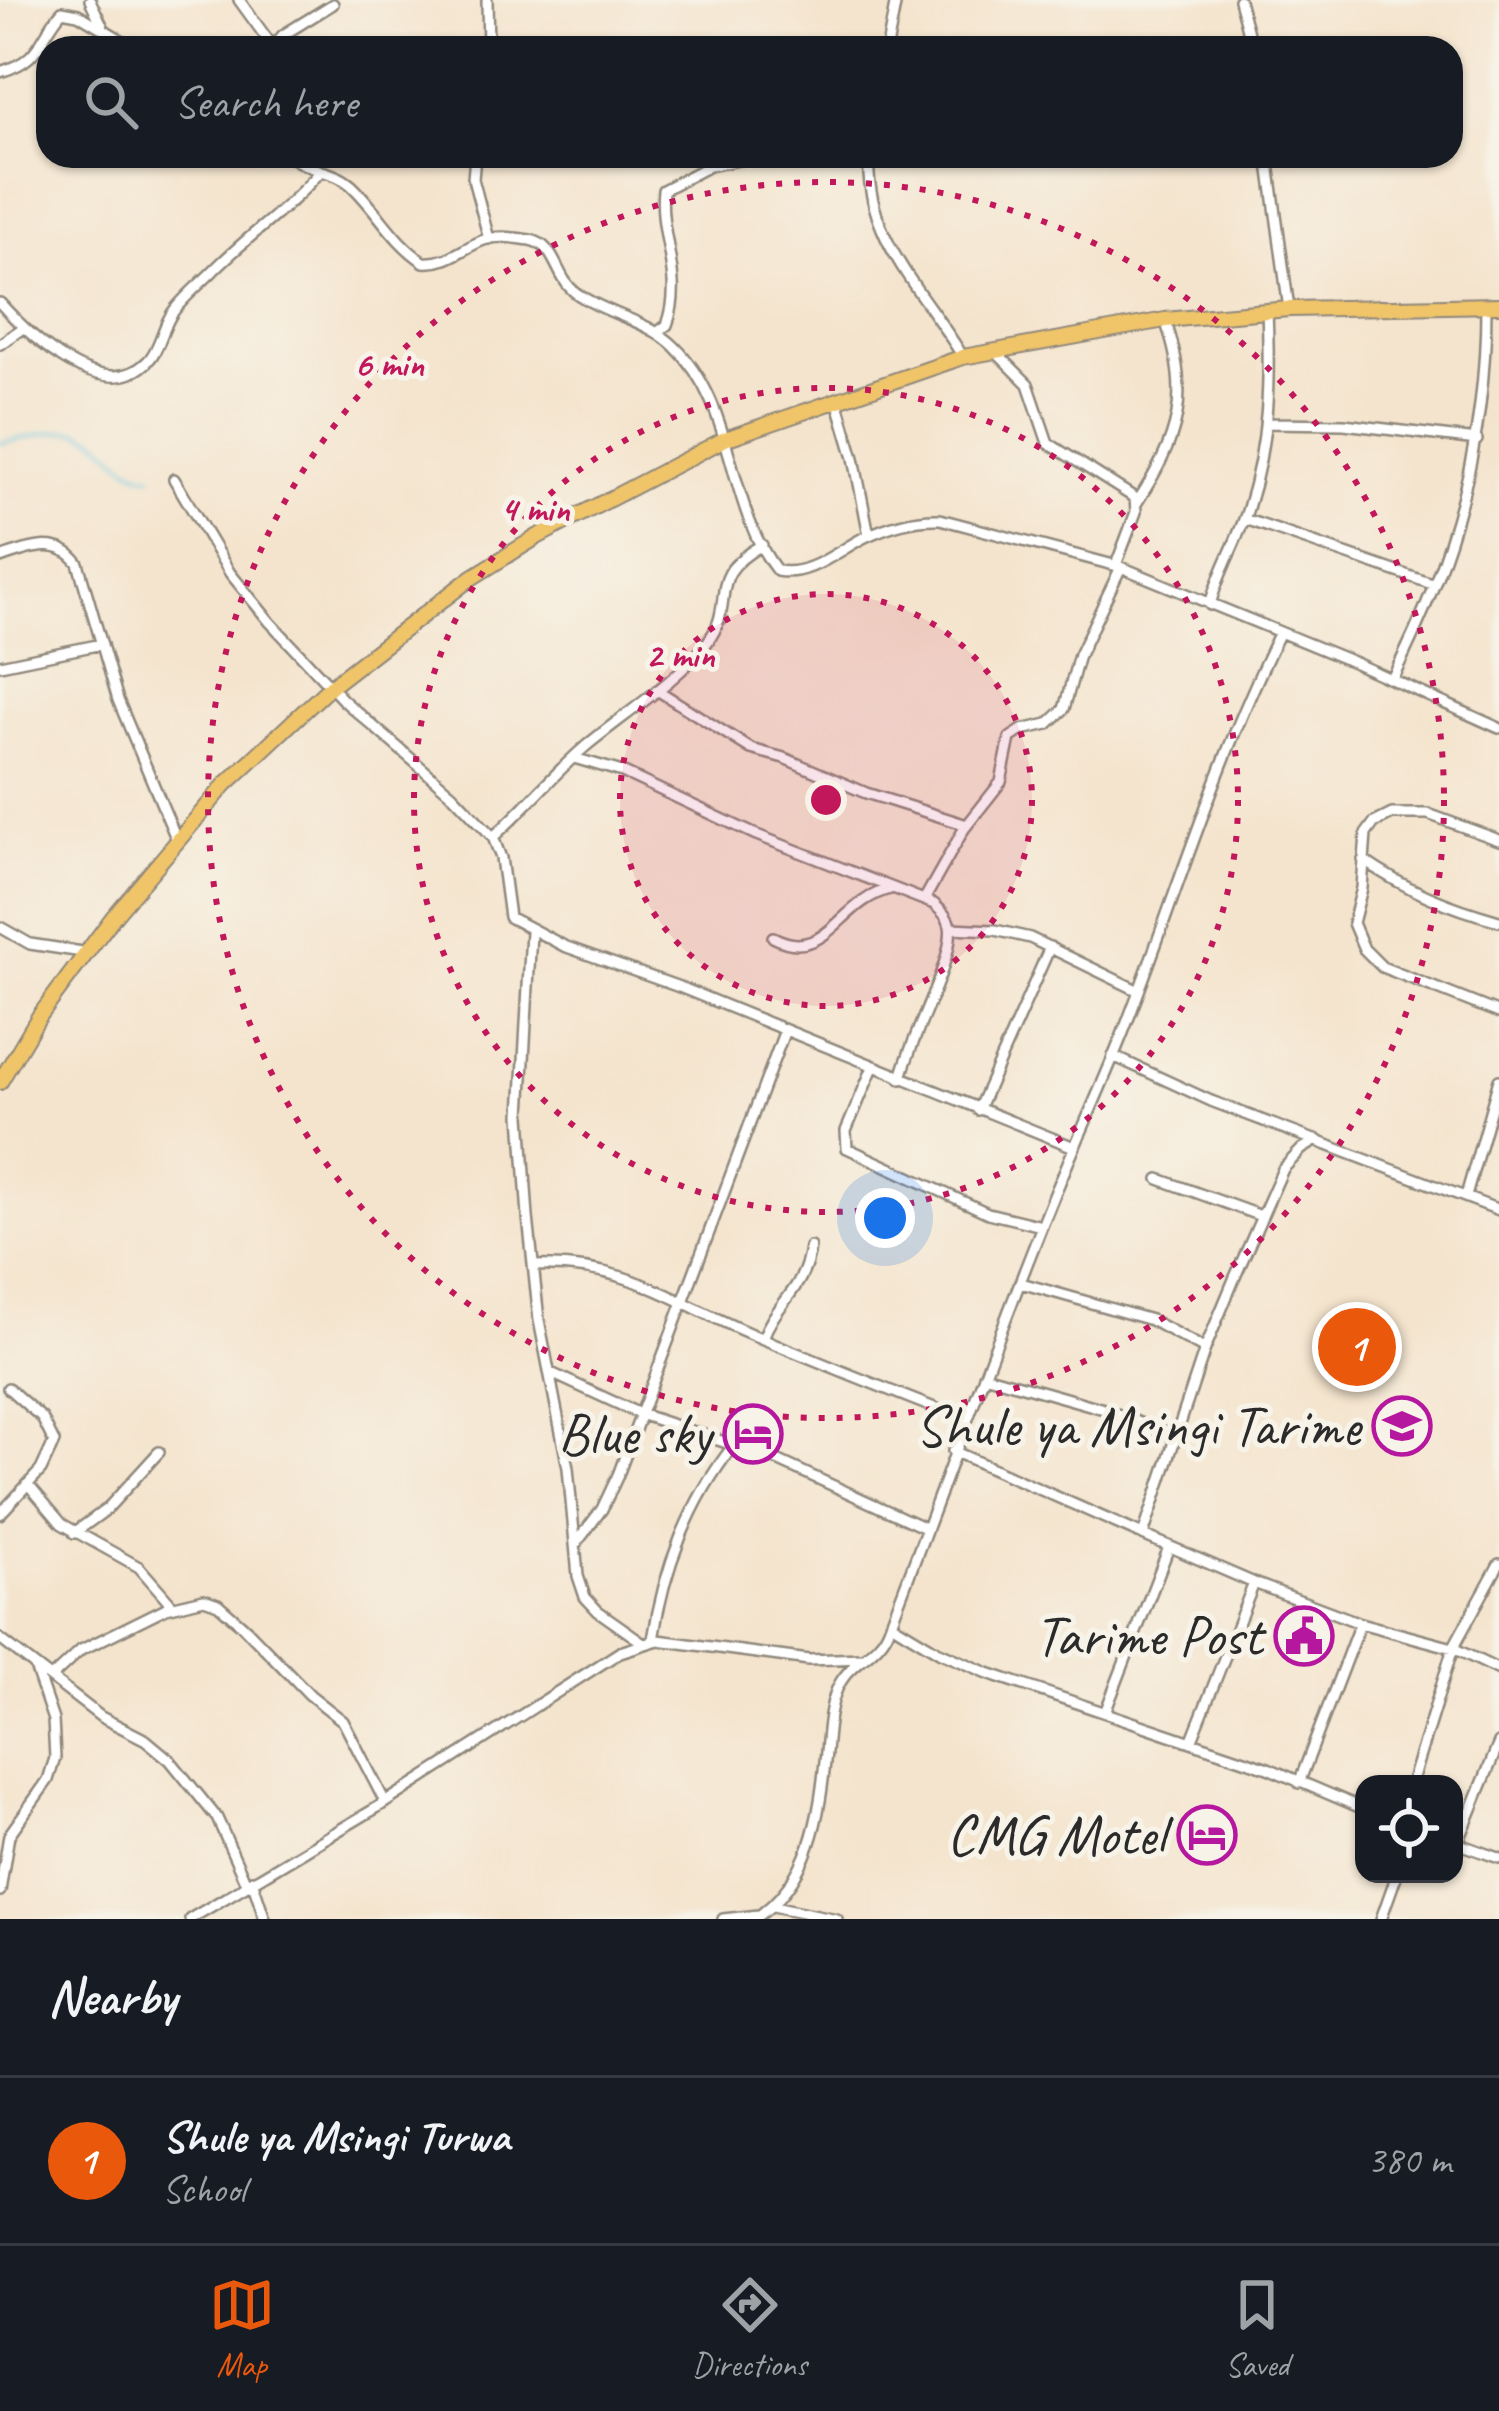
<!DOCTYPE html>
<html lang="en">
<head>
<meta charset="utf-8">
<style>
	:root { --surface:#171b24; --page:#242831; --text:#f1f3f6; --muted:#9ea1a6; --line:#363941; --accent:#ea580c }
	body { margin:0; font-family:Caveat,sans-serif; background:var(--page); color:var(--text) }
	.controls { position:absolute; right:36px; bottom:36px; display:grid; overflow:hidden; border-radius:24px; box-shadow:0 3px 9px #0004 }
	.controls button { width:108px; height:108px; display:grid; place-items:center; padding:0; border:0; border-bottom:3px solid var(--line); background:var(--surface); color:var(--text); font:60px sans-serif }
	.you { position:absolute; left:885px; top:1218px; width:42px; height:42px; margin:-30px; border:9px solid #fff; border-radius:50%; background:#1a73e8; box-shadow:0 0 0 18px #1a73e833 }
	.badge { display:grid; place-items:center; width:78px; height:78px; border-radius:50%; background:var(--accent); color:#fff; font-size:39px; font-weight:700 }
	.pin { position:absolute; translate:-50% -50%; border:6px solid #fff; box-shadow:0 3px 12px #0006 }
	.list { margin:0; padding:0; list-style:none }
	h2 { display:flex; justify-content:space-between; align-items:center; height:156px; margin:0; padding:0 48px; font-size:51px }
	h2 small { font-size:39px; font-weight:400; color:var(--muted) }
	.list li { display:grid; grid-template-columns:78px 1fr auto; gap:36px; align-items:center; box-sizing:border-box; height:168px; padding:0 48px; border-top:3px solid var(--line) }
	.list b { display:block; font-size:45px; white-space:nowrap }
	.list p { margin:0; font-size:39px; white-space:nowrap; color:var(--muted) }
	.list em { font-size:39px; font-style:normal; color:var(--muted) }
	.icon { flex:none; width:66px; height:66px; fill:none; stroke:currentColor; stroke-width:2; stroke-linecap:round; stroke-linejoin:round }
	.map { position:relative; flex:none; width:1499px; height:1919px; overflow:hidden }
	.search { position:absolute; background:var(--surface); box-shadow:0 3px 9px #0004; left:36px; right:36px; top:36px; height:132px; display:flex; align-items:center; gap:30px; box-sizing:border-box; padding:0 42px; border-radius:36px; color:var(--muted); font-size:45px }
	.sheet { height:324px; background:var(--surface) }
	nav { display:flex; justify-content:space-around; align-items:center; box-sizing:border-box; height:168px; border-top:3px solid var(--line); background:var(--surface); font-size:33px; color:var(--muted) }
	nav a { display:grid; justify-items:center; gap:6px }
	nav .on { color:var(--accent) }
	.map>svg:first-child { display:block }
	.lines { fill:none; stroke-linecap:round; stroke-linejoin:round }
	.stream { stroke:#63c7e0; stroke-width:3 }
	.minor-casing { stroke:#90887c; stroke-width:14 }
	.highway-casing { stroke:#90887c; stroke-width:18 }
	.minor { stroke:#fff; stroke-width:9 }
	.highway { stroke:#f0c469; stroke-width:14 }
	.ring { fill:none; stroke:#c2185b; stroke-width:6; stroke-dasharray:6 12 }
	.labels { text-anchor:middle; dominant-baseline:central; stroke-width:10; stroke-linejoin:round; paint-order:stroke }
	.poi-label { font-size:57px; fill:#2b2b2b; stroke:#f7f3e8; text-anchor:end }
	.centre { fill:#c2185b; stroke:#f7f3e8; stroke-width:6 }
	.ring-label { font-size:36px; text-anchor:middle; font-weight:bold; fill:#c2185b; stroke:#f7f3e8; stroke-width:10; stroke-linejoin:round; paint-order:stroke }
</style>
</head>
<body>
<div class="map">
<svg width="1499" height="1919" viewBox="0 0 1499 1919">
	<rect width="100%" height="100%" fill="#f7f3e8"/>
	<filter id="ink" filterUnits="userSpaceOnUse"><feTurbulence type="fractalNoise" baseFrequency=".00833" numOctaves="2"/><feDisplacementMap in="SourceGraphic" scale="24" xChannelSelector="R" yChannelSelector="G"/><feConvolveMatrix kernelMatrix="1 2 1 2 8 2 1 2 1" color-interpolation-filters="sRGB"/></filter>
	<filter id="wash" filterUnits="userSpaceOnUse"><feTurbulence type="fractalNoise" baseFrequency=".004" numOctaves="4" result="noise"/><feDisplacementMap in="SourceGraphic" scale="48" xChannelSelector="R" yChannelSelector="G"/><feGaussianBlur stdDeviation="2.7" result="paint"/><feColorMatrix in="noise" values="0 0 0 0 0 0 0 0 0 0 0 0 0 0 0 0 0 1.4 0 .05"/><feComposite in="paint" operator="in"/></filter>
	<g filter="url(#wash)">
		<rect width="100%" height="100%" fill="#f4e4cd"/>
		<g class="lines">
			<path class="stream" d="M0 443C26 440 62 425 87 435 116 447 117 470 152 476"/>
		</g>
	</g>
	<g filter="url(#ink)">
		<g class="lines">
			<g class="minor-casing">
				<path id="minor" d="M90 0 103 27
					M239 0 273 47
					M487 0 488 48
					M1239 0 1252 48
					M272 48 283 35 333 4
					M887 48 896 0
					M0 72C42 60 38 39 62 11L78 14 135 48
					M290 156C308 171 334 170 351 185 377 209 393 242 424 262 448 264 462 248 484 240 498 235 515 238 530 240 557 245 555 278 576 293 607 315 646 319 674 346 737 407 725 504 777 571 810 577 837 551 865 537 888 526 915 518 940 519L1121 567 1353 662 1499 728
					M475 156 473 179 489 239
					M869 156C864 237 923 291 963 357
					M1268 156 1289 309
					M0 303C29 335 103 407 148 361 160 349 162 327 173 312 183 298 199 285 212 272 246 237 287 210 320 172
					M658 332 667 325C685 278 658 236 663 190L709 166 759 156
					M0 344 23 328
					M995 351 1028 384 1048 443 1135 498 1136 512 1116 565
					M837 400 854 458 869 535
					M1268 423 1344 424 1477 440
					M174 479 230 573 270 622 343 700 453 795 493 837 501 858 509 917 564 946 682 988 1074 1147
					M1136 504C1179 438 1192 396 1165 320
					M1245 519 1432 584
					M0 558C27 549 58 535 78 563L118 700 176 838
					M1210 605C1219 570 1238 541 1248 508 1269 442 1270 380 1267 311
					M0 665 102 644
					M1392 679C1454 557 1486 443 1486 306
					M657 690 751 749 784 758 866 793 967 825
					M574 758 622 772 754 834 934 904C941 911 948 916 950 926 956 957 909 1040 901 1079
					M493 837C526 808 553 774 586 746 622 716 678 680 706 644 739 602 702 578 762 545
					M1499 840 1428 814H1392L1374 823 1366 834 1362 888 1353 923 1364 949 1382 967 1499 1013
					M1363 860C1406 890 1449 907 1499 921
					M924 900 964 829 1001 782 1010 738 1022 730 1048 724 1064 709 1079 655 1121 567
					M0 927 30 944 89 953
					M951 928 995 930 1030 938 1139 991
					M531 932 521 1115 528 1217 539 1320 568 1468 578 1576 585 1597 598 1611 642 1642
					M773 937C826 965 839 901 890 889
					M1113 1056 1211 1101 1499 1210
					M873 1067 846 1131 847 1148 988 1213 1042 1226
					M978 1110 1050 947
					M1317 1140 1302 1149 1283 1169 1235 1277 1205 1349 1143 1535 1254 1583 1360 1623 1453 1648 1499 1670
					M1159 1179 1261 1216
					M1466 1196 1499 1080
					M534 1266C628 1263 670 1300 751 1334 822 1363 894 1393 966 1420
					M1021 1283 1151 1320 1205 1349
					M763 1338C776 1302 805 1290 810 1247
					M549 1372 640 1414 775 1459 925 1528
					M984 1375 1104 1409 1175 1437
					M953 1451 1143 1535
					M28 1484 62 1524 139 1567 173 1606
					M0 1514 41 1470 54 1442 42 1418 8 1388
					M74 1533 107 1509 159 1452
					M575 1545 602 1509 618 1475 785 1030
					M891 1623 939 1652 988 1673 1268 1768 1364 1809
					M0 1639 101 1717 146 1740 170 1760 217 1818 246 1883
					M653 1640C663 1570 690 1500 734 1445
					M51 1678 81 1650 166 1608 204 1599 218 1604 244 1627 310 1695 343 1721 385 1802
					M1106 1710 1169 1547
					M1191 1742 1254 1583
					M1299 1783 1360 1623
					M1411 1784 1453 1648 1499 1564
					M1454 1842 1499 1858
					M1458 1843 1499 1743
					M252 1880 265 1919
					M0 1891 9 1835 48 1780 55 1758 53 1720 35 1667
					M773 1906 837 1919
					M190 1919 378 1807 620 1652 658 1640 809 1660 861 1658
					M723 1919 759 1915
					M754 1919C811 1882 820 1815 826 1752 828 1731 829 1708 837 1689 848 1662 879 1654 889 1628 941 1493 990 1356 1044 1221 1070 1154 1102 1088 1128 1020 1178 890 1218 757 1280 632
					M1381 1919 1397 1874"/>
			</g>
			<g class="highway-casing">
				<path id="highway" d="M0 1082 38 1018 114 916 225 785 331 686 471 578 537 537 725 439 963 357 1165 320 1289 309 1499 305"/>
			</g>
			<use href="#minor" class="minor"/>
			<use href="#highway" class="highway"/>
		</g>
	</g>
	<circle cx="826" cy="800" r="206" fill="#c2185b" fill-opacity=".12"/>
	<g class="ring">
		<circle cx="826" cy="800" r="206"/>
		<circle cx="826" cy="800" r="412"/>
		<circle cx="826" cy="800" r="618"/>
	</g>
	<defs>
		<g id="school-ring" transform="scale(3)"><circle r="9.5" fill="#f7f3e8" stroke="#b5179e" stroke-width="1.5"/><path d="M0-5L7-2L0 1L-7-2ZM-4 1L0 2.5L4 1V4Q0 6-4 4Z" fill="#b5179e"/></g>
		<g id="hotel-ring" transform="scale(3)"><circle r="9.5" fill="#f7f3e8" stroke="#b5179e" stroke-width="1.5"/><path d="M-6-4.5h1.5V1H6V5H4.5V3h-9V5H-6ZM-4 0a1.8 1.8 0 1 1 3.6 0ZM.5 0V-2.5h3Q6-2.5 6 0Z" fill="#b5179e"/></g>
		<g id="civic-ring" transform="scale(3)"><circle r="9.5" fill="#f7f3e8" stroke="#b5179e" stroke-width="1.5"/><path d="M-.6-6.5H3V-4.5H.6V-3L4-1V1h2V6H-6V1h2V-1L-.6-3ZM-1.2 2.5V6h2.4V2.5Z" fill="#b5179e"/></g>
	</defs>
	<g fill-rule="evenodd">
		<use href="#school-ring" x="1402" y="1426"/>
		<use href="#hotel-ring" x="753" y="1434"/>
		<use href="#civic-ring" x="1304" y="1636"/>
		<use href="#hotel-ring" x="1207" y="1835"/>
	</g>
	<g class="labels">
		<g class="poi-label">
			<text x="1360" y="1426">Shule ya Msingi Tarime</text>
			<text x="711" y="1434">Blue sky</text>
			<text x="1262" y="1636">Tarime Post</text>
			<text x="1165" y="1835">CMG Motel</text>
		</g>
	</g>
	<circle cx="826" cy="800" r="18" class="centre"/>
	<g class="ring-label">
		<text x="389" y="376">6 min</text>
		<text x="535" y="521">4 min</text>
		<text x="680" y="667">2 min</text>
	</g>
</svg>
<div class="controls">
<button><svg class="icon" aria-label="locate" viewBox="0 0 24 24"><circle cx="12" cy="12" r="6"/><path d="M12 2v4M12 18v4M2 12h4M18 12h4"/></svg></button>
</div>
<div class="you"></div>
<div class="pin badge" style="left:1357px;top:1347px">1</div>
<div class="search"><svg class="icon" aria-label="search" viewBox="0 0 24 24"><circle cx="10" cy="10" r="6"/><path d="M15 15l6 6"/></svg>Search here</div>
</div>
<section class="sheet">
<h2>Nearby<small></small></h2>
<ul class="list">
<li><span class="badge">1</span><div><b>Shule ya Msingi Turwa</b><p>School</p></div><em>380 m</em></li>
</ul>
</section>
<nav>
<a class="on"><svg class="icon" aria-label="map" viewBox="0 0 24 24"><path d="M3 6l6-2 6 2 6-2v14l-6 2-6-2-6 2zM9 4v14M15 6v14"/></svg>Map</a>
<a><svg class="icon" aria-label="directions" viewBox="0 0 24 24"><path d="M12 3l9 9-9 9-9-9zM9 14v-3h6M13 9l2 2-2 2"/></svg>Directions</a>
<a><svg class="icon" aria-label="saved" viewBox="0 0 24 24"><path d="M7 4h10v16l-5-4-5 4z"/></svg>Saved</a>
</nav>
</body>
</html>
